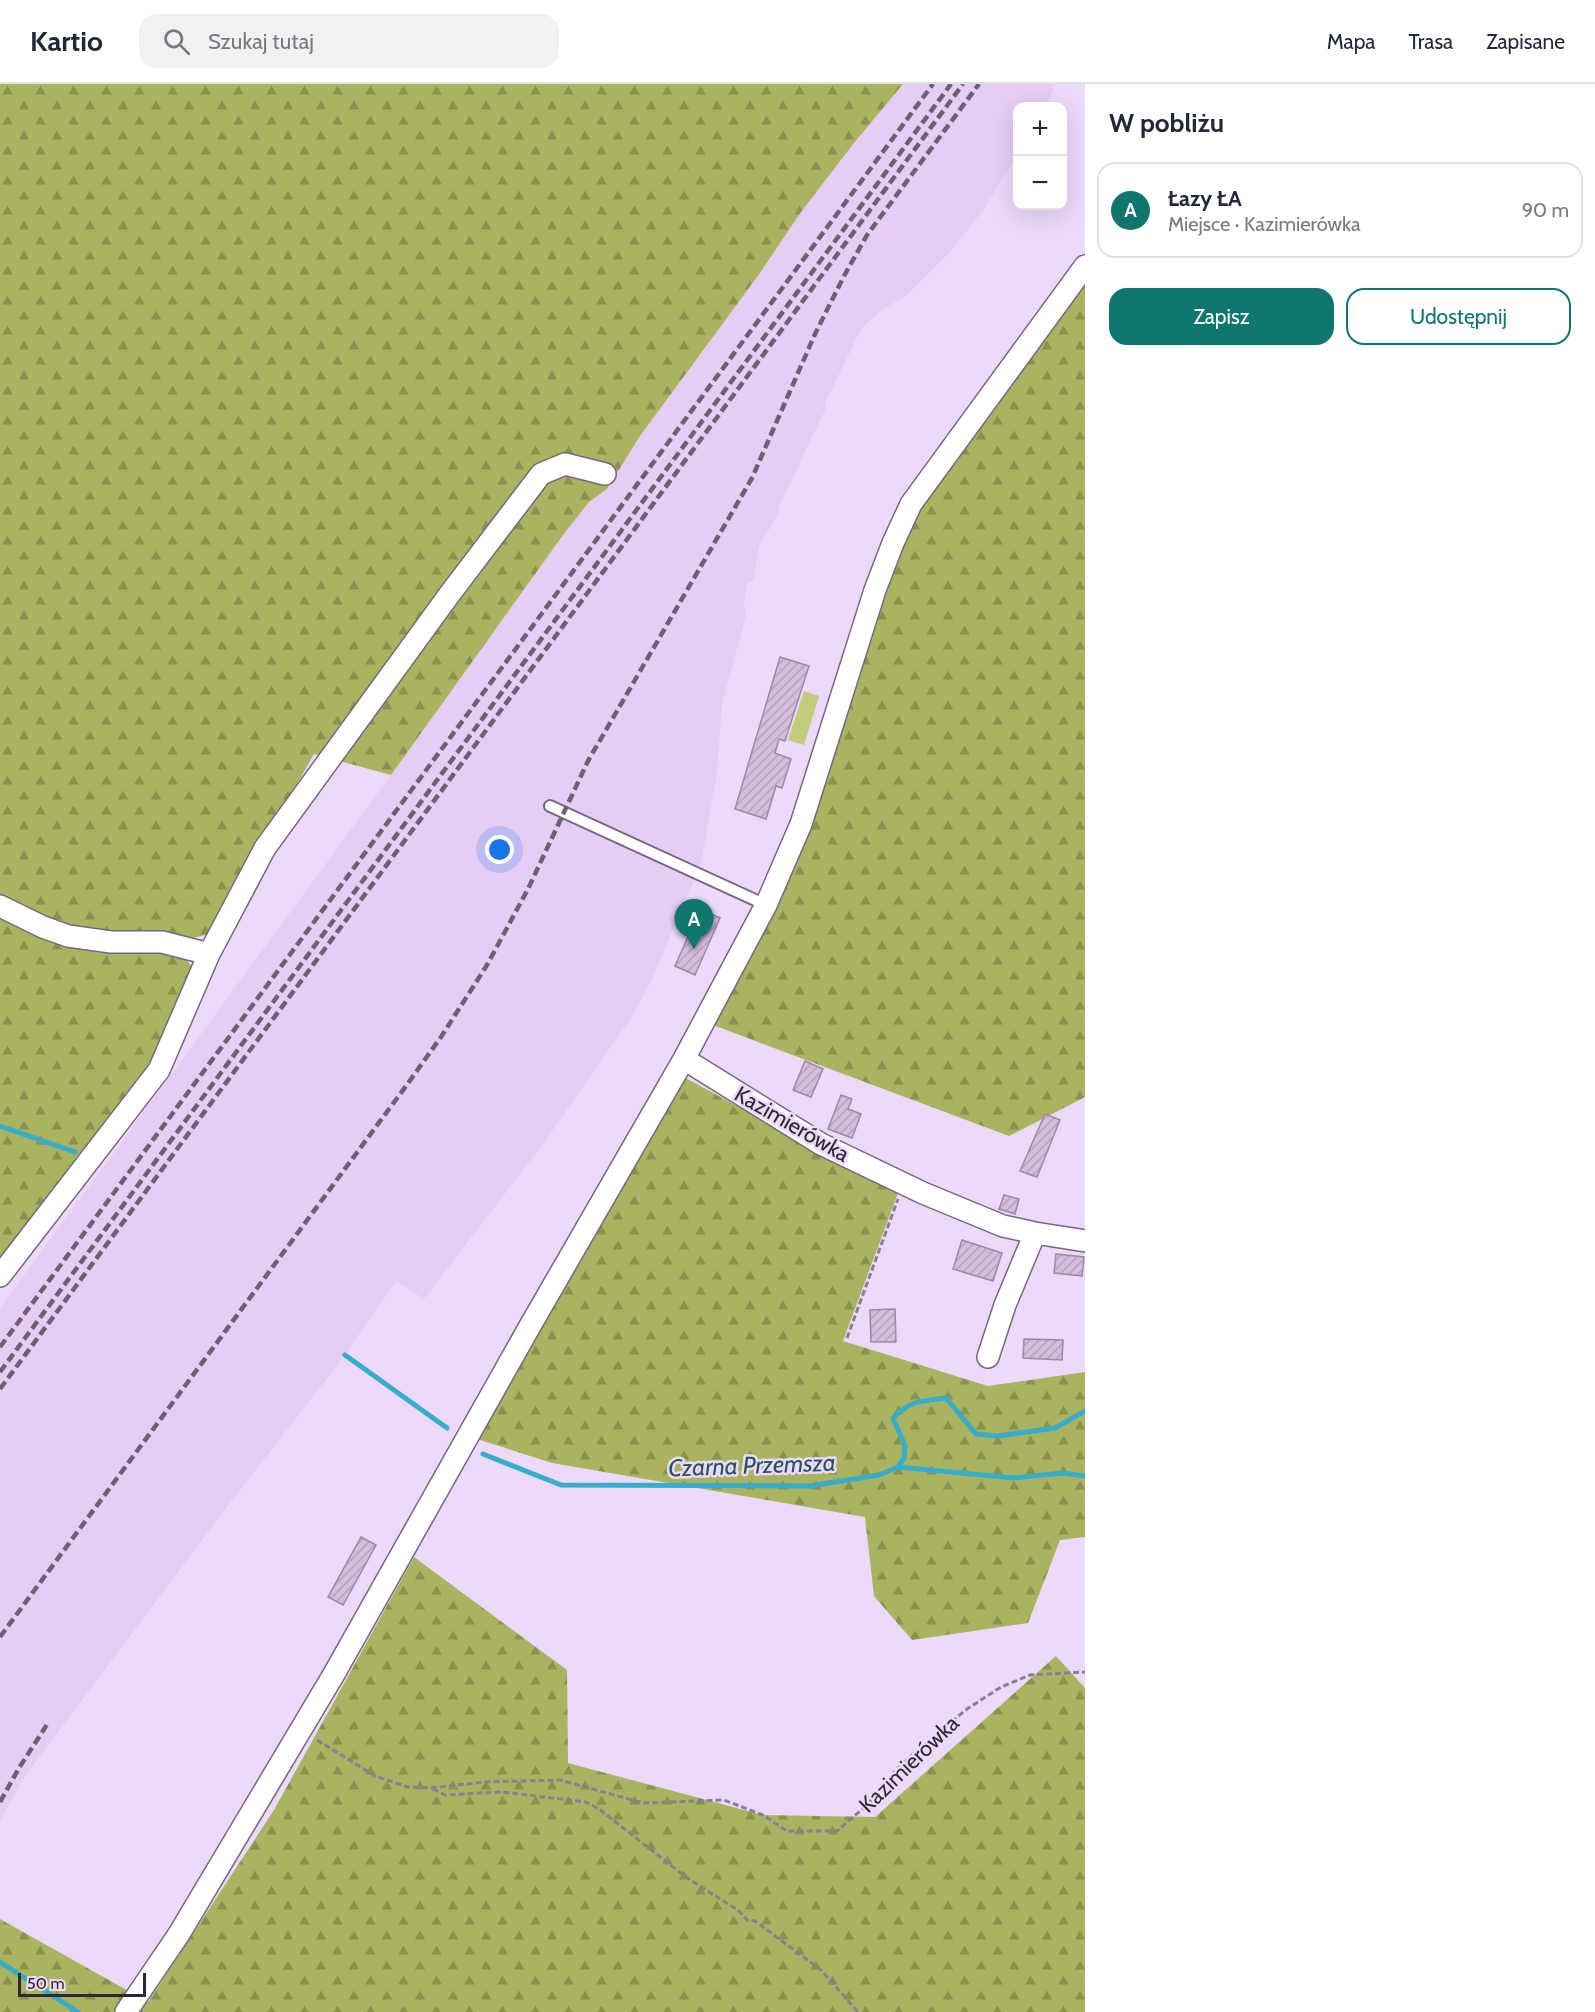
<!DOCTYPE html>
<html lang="pl">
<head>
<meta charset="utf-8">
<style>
	:root { --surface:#fff; --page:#f2f2f3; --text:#1f2937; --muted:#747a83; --line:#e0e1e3; --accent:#0f766e }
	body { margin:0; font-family:Cabin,sans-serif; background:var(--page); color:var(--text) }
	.controls { position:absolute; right:18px; top:18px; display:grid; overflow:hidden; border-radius:12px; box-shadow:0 6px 24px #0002 }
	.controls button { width:54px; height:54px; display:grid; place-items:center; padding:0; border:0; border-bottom:2px solid var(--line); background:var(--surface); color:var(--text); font:30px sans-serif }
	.scale { position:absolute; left:18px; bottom:15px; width:128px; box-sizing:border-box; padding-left:6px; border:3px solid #2f2733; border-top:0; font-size:16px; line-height:21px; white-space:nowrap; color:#2f2733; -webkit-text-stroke:4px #edd9f9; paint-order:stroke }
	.you { position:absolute; left:500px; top:766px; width:21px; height:21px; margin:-15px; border:4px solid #fff; border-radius:50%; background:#1a73e8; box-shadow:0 0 0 9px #1a73e833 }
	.badge { display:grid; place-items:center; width:39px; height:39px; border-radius:50%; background:var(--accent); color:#fff; font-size:20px; font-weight:700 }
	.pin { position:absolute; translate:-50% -50px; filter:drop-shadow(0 2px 3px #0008) }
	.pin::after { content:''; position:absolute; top:32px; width:21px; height:18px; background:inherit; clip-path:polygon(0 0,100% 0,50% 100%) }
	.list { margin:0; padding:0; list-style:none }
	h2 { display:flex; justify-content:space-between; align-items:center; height:78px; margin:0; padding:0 24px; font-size:26px }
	h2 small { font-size:20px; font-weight:400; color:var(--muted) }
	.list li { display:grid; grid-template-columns:39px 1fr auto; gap:18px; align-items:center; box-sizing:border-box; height:96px; margin:0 12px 12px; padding:0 12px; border:2px solid var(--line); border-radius:18px }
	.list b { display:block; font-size:22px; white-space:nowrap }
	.list p { margin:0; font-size:20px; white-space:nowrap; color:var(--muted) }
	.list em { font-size:20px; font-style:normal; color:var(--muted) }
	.actions { display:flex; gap:12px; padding:18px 24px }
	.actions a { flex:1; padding:14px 0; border:2px solid var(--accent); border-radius:18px; text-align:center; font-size:21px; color:var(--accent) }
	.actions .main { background:var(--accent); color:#fff }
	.icon { flex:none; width:33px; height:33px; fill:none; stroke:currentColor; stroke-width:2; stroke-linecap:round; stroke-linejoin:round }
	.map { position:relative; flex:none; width:1085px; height:1928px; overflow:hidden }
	header { display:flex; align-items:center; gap:36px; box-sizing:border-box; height:84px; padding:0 30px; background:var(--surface); border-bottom:2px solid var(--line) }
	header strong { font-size:28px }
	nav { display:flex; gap:33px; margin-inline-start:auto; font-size:21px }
	.search { width:420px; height:54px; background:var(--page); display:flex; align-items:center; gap:15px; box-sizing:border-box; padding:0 21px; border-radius:18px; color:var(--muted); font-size:22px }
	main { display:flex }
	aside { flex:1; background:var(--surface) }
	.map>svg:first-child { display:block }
	.built { fill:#e6cdf4 }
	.green { fill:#c2cc7a }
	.forest { fill:url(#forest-firs) }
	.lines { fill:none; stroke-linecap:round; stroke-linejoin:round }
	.stream { stroke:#38adca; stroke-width:5 }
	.building { fill:url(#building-hatch); stroke:#9d87a4; stroke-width:1.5 }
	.lane-casing { stroke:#786582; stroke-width:14 }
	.street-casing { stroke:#786582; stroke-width:24 }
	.path { stroke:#8b7d92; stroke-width:3; stroke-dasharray:6 3; stroke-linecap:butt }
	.lane { stroke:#fff; stroke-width:10 }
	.street { stroke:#fff; stroke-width:21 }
	.rail { stroke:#6c6073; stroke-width:4.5; stroke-dasharray:9 4.5; stroke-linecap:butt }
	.labels { text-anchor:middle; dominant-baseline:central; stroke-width:5; stroke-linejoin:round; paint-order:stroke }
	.street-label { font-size:22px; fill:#2f2733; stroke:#edd9f9 }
	.water-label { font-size:24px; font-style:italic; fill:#245460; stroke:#edd9f9 }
</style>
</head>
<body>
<header>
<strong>Kartio</strong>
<div class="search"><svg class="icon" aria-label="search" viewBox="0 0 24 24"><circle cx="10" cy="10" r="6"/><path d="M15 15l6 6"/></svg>Szukaj tutaj</div>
<nav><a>Mapa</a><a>Trasa</a><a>Zapisane</a></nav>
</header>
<main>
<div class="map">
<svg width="1085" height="1928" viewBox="0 0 1085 1928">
	<defs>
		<pattern id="forest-firs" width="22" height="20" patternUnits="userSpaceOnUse" patternTransform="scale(1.5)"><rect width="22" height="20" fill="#aab35f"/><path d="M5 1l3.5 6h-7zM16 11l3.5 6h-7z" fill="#8b924f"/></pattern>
		<pattern id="building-hatch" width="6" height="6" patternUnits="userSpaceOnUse" patternTransform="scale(1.5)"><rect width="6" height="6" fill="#d4bddc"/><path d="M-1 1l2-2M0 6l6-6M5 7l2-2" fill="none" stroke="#b6a2bd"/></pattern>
	</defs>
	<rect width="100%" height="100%" fill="#edd9f9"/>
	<path class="built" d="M903 0H1056L1045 22H1017V71L984 125 950 168 907 211 879 228 861 245 825 319 826 324 780 420 778 431 759 462 753 497 747 499 744 519 746 532 722 620 717 688 701 780 653 893 633 931 546 1056 424 1215 396 1197 339 1279 230 1419 23 1695 0 1737V1224L391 691 563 451 589 418 607 405 640 352 760 189 801 128 854 59Z"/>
	<path class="green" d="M804 607 819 612 804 661 788 656Z"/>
	<path class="forest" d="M0 0H903L854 59 801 128 760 189 640 352 607 405 589 418 563 451 391 691 314 670 213 849 193 854 77 847 0 814Z
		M1085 196V1013L1009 1052 705 938 772 829 915 427Z
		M0 829 167 865C181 871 189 875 195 889L166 991 0 1198Z
		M680 991 898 1109 843 1257 988 1302 1085 1288V1453L1060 1456 1028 1539 912 1556 874 1512 865 1433 552 1379 477 1355Z
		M414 1473 567 1586 568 1679 763 1731 875 1733 1056 1572 1085 1604V1928H0V1835L148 1918 274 1726Z"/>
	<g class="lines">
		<path class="stream" d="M0 1042 75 1068
			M345 1271 447 1344
			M483 1370 561 1401 810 1402 879 1391 898 1383 904 1374 905 1362 893 1334C911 1316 921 1317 946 1314L976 1350 997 1352 1055 1344 1085 1327
			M898 1383 1014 1394 1062 1389 1085 1392
			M0 1878 78 1928"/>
	</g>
	<path class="building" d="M780 573 809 582 785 657 779 655 775 669 791 675 782 704 776 702 766 735 735 725Z
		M691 821 720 834 695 891 675 882 690 848 681 844Z
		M805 977 823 985 811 1013 793 1006Z
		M841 1011 852 1015 848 1025 861 1030 852 1054 828 1045Z
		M1045 1030 1060 1036 1037 1093 1020 1087Z
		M1004 1111 1019 1115 1015 1130 999 1125Z
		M962 1156 1002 1169 993 1197 953 1185Z
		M1056 1170 1084 1173 1082 1192 1054 1189Z
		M895 1225 896 1258H871L870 1226Z
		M1024 1255 1063 1256 1062 1276 1023 1274Z
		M361 1453 376 1461 343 1521 328 1513Z"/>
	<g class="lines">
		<g class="lane-casing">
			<path id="lane" d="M550 722 766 821"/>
		</g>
		<g class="street-casing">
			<path id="street" d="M0 822 43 843 68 852 111 858H162L209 870
				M684 975 821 1060 923 1109 1003 1142 1035 1149 1085 1157
				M0 1192 159 986 209 870 265 764 449 511 541 390 565 380 605 390
				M988 1273 1005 1221 1035 1149
				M126 1928 179 1850 334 1590 530 1242 684 975 766 821 801 740 875 506 893 459 911 420 1085 182"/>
		</g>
		<path class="path" d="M847 1254 898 1115
			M317 1656 375 1692 408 1703 431 1704 485 1698 560 1696 643 1719 724 1716 763 1731 787 1747H837L866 1722 895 1687 922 1662 967 1625 1001 1603 1030 1591 1085 1588
			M433 1705 445 1711 502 1708 586 1718 599 1725 686 1793 739 1827 747 1836 755 1837 821 1886 858 1928"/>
		<use href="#lane" class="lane"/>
		<use href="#street" class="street"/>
		<path class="rail" d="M0 1263 933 0
			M0 1288 951 0
			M0 1305 963 0
			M0 1553 406 1002 441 953 487 881 528 805 588 677 752 394 815 250 844 192 867 151 979 0
			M0 1718 19 1684 48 1639"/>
	</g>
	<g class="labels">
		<g class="street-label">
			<text transform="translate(792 1040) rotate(30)">Kazimierówka</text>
			<text transform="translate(909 1680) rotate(-44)">Kazimierówka</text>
		</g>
		<g class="water-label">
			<text transform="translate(752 1381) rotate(-2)">Czarna Przemsza</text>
		</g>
	</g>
</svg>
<div class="controls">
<button>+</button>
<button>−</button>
</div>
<div class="scale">50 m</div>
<div class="you"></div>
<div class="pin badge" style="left:694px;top:865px">A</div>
</div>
<aside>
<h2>W pobliżu<small></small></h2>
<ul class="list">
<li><span class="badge">A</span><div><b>Łazy ŁA</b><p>Miejsce · Kazimierówka</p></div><em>90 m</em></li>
</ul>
<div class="actions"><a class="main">Zapisz</a><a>Udostępnij</a></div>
</aside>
</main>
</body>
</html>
